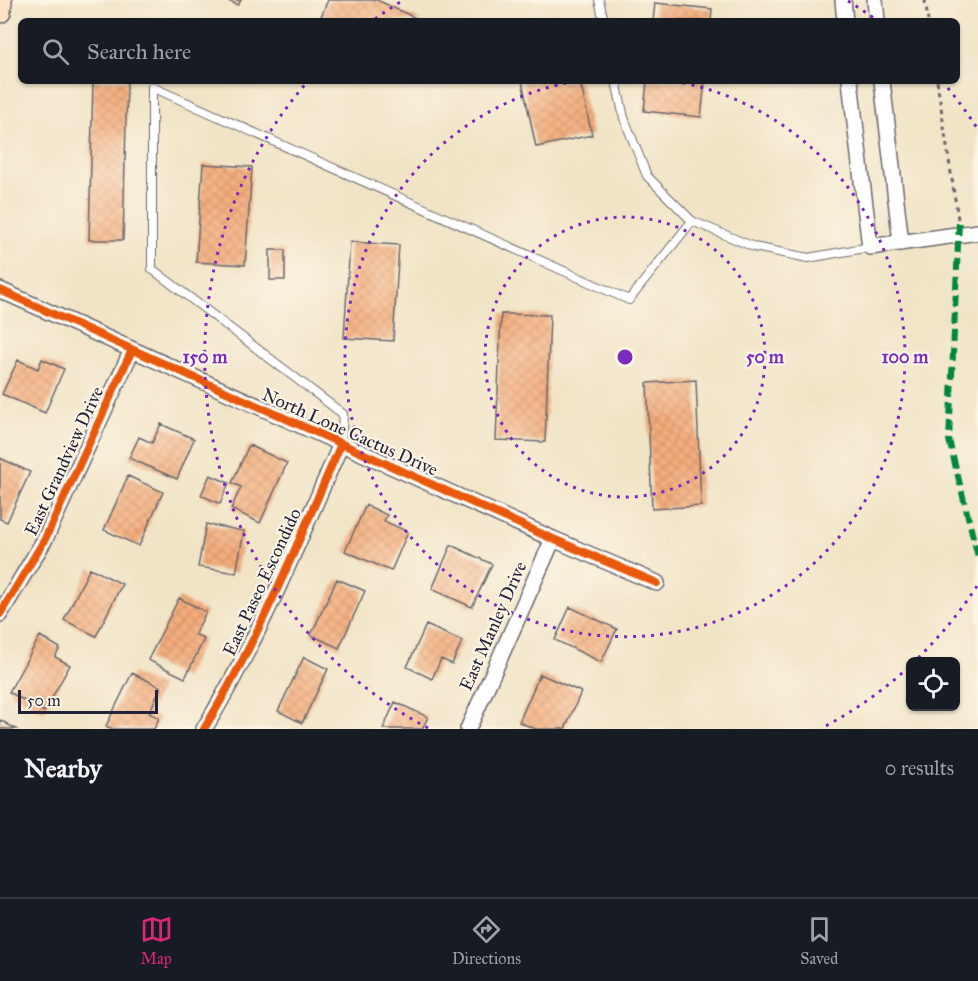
<!DOCTYPE html>
<html lang="en">
<head>
<meta charset="utf-8">
<style>
	:root { --surface:#171b24; --page:#242831; --text:#f1f3f6; --muted:#9ea1a6; --line:#363941; --accent:#db2777 }
	body { margin:0; font-family:"IM FELL Great Primer",serif; background:var(--page); color:var(--text) }
	.controls { position:absolute; right:18px; bottom:18px; display:grid; overflow:hidden; border-radius:9px; box-shadow:0 2px 4px #0004 }
	.controls button { width:54px; height:54px; display:grid; place-items:center; padding:0; border:0; border-bottom:2px solid var(--line); background:var(--surface); color:var(--text); font:30px sans-serif }
	.scale { position:absolute; left:18px; bottom:15px; width:140px; box-sizing:border-box; padding-left:6px; border:3px solid #22223b; border-top:0; font-size:16px; line-height:21px; white-space:nowrap; color:#22223b; -webkit-text-stroke:4px #fcf5e5; paint-order:stroke }
	.list { margin:0; padding:0; list-style:none }
	h2 { display:flex; justify-content:space-between; align-items:center; height:78px; margin:0; padding:0 24px; font-size:26px }
	h2 small { font-size:20px; font-weight:400; color:var(--muted) }
	.icon { flex:none; width:33px; height:33px; fill:none; stroke:currentColor; stroke-width:2; stroke-linecap:round; stroke-linejoin:round }
	.map { position:relative; flex:none; width:978px; height:729px; overflow:hidden }
	.search { position:absolute; background:var(--surface); box-shadow:0 2px 4px #0004; left:18px; right:18px; top:18px; height:66px; display:flex; align-items:center; gap:15px; box-sizing:border-box; padding:0 21px; border-radius:9px; color:var(--muted); font-size:22px }
	.sheet { height:168px; background:var(--surface) }
	nav { display:flex; justify-content:space-around; align-items:center; box-sizing:border-box; height:84px; border-top:2px solid var(--line); background:var(--surface); font-size:16px; color:var(--muted) }
	nav a { display:grid; justify-items:center; gap:3px }
	nav .on { color:var(--accent) }
	.map>svg:first-child { display:block }
	.building { fill:url(#building-cross-hatch) }
	.lines { fill:none; stroke-linecap:round; stroke-linejoin:round }
	.lane-casing { stroke:#6a666c; stroke-width:10 }
	.street-casing { stroke:#6a666c; stroke-width:18 }
	.secondary-casing { stroke:#6a666c; stroke-width:24 }
	.path { stroke:#6a666c; stroke-width:3; stroke-dasharray:4.5 4.5; stroke-linecap:butt }
	.lane { stroke:#fff; stroke-width:8 }
	.street { stroke:#fff; stroke-width:15 }
	.secondary { stroke:#fee4c5; stroke-width:21 }
	.quiet { stroke:#00873e; stroke-width:6; stroke-dasharray:12 6; stroke-linecap:butt }
	.cycleway-casing { stroke:#fcf5e5; stroke-width:11 }
	.cycleway { stroke:#e8590c; stroke-width:8 }
	.ring { fill:none; stroke:#7b2cbf; stroke-width:3; stroke-dasharray:3 6 }
	.labels { text-anchor:middle; dominant-baseline:central; stroke-width:4.5; stroke-linejoin:round; paint-order:stroke }
	.street-label { font-size:18px; fill:#22223b; stroke:#fcf5e5 }
	.centre { fill:#7b2cbf; stroke:#fcf5e5; stroke-width:3 }
	.ring-label { font-size:18px; text-anchor:middle; font-weight:bold; fill:#7b2cbf; stroke:#fcf5e5; stroke-width:4.5; stroke-linejoin:round; paint-order:stroke }
</style>
</head>
<body>
<div class="map">
<svg width="978" height="729" viewBox="0 0 978 729">
	<defs>
		<pattern id="building-cross-hatch" width="8" height="8" patternUnits="userSpaceOnUse" patternTransform="scale(1.5)"><rect width="8" height="8" fill="#f5ad7c"/><path d="M0 0l8 8M0 8l8-8" fill="none" stroke="#d2956c"/></pattern>
	</defs>
	<rect width="100%" height="100%" fill="#fcf5e5"/>
	<filter id="ink" filterUnits="userSpaceOnUse"><feTurbulence type="fractalNoise" baseFrequency=".0167" numOctaves="2"/><feDisplacementMap in="SourceGraphic" scale="12" xChannelSelector="R" yChannelSelector="G"/><feConvolveMatrix kernelMatrix="1 2 1 2 8 2 1 2 1" color-interpolation-filters="sRGB"/></filter>
	<filter id="wash" filterUnits="userSpaceOnUse"><feTurbulence type="fractalNoise" baseFrequency=".008" numOctaves="4" result="noise"/><feDisplacementMap in="SourceGraphic" scale="24" xChannelSelector="R" yChannelSelector="G"/><feGaussianBlur stdDeviation="1.35" result="paint"/><feColorMatrix in="noise" values="0 0 0 0 0 0 0 0 0 0 0 0 0 0 0 0 0 1.4 0 .05"/><feComposite in="paint" operator="in"/></filter>
	<g filter="url(#wash)">
		<rect width="100%" height="100%" fill="#f1e4c6"/>
		<g id="blocks">
			<path class="building" d="M226 0H241L238 5Z
				M328 0H377L422 21H319Z
				M655 3 712 9 711 21H653Z
				M93 81H127L123 240H89Z
				M522 81H580L592 135 536 147Z
				M647 81H705L701 117 644 111Z
				M203 164 252 167 245 265 196 262Z
				M350 242 399 245 393 341 344 338Z
				M270 250H285V280H270Z
				M501 314 550 315 545 442 496 440Z
				M42 359 64 369 45 413 2 394 18 360 38 369Z
				M696 380 701 506 652 509 647 383Z
				M161 424 194 439 177 479 129 458 139 437 152 443Z
				M249 445 287 463 260 523 231 509 241 487 232 483Z
				M0 458 30 472 7 522 0 519Z
				M210 475 229 483 220 504 201 495Z
				M128 476 163 492 139 546 104 530Z
				M366 505 387 515 384 521 408 532 391 571 345 551Z
				M206 524 244 531 236 573 198 567Z
				M451 545 492 564 472 607 432 589Z
				M90 568 122 584 96 636 64 620Z
				M337 579 365 591 339 648 311 635Z
				M179 598 206 612 195 634 204 639 185 678 148 660Z
				M570 607 617 629 601 662 555 640Z
				M426 625 462 641 452 664 441 659 432 679 407 667Z
				M40 636 60 648 55 657 70 665 44 712 9 692Z
				M304 657 328 669 302 723 278 711Z
				M132 673 161 687 149 713 159 718 154 729H113L106 726Z
				M540 674 581 692 565 729H535L519 722Z
				M395 702 428 717 422 729H383Z
				M0 720 16 729H0Z"/>
		</g>
	</g>
	<g filter="url(#ink)">
		<use href="#blocks" fill-opacity="0" stroke="#6a666c" stroke-width="1.5"/>
		<g class="lines">
			<g class="lane-casing">
				<path id="lane" d="M599 0 604 21
					M616 81 624 118 647 176 692 221 754 247 808 258 870 247
					M341 444 343 414 152 269V87L629 300 692 221"/>
			</g>
			<g class="street-casing">
				<path id="street" d="M843 0 845 21
					M875 0 877 21
					M850 81 870 247 978 232
					M882 81 901 243
					M0 290 553 539 657 583
					M0 614 45 539 132 350
					M204 729C259 639 299 540 341 444
					M468 729 553 539"/>
			</g>
			<g class="secondary-casing">
				<path id="secondary" d="M0 12 1 0"/>
			</g>
			<path class="path" d="M925 0 928 21
				M937 81 958 219"/>
			<use href="#lane" class="lane"/>
			<use href="#street" class="street"/>
			<use href="#secondary" class="secondary"/>
			<path class="quiet" d="M959 223 949 440 978 557"/>
			<g class="cycleway-casing">
				<path id="cycleway" d="M0 290 553 539 657 583
					M0 614 45 539 132 350
					M204 729C259 639 299 540 341 444"/>
			</g>
			<use href="#cycleway" class="cycleway"/>
		</g>
	</g>
	<g class="ring">
		<circle cx="625" cy="357" r="140"/>
		<path d="M674 81A280 280 0 1 1 576 81"/>
		<path d="M977 586A420 420 0 0 1 917 659M909 667A420 420 0 0 1 822 728M428 728A420 420 0 0 1 308 81M375 19A420 420 0 0 1 402 1M848 1A420 420 0 0 1 875 19M942 81A420 420 0 0 1 977 128"/>
	</g>
	<g class="labels">
		<g class="street-label">
			<text transform="translate(350 432) rotate(24)">North Lone Cactus Drive</text>
			<text transform="translate(64 461) rotate(-65)">East Grandview Drive</text>
			<text transform="translate(262 582) rotate(-65)">East Paseo Escondido</text>
			<text transform="translate(493 626) rotate(-66)">East Manley Drive</text>
		</g>
	</g>
	<circle cx="625" cy="357" r="9" class="centre"/>
	<g class="ring-label">
		<text x="765" y="363">50 m</text>
		<text x="905" y="363">100 m</text>
		<text x="205" y="363">150 m</text>
	</g>
</svg>
<div class="controls">
<button><svg class="icon" aria-label="locate" viewBox="0 0 24 24"><circle cx="12" cy="12" r="6"/><path d="M12 2v4M12 18v4M2 12h4M18 12h4"/></svg></button>
</div>
<div class="scale">50 m</div>
<div class="search"><svg class="icon" aria-label="search" viewBox="0 0 24 24"><circle cx="10" cy="10" r="6"/><path d="M15 15l6 6"/></svg>Search here</div>
</div>
<section class="sheet">
<h2>Nearby<small>0 results</small></h2>
<ul class="list">
</ul>
</section>
<nav>
<a class="on"><svg class="icon" aria-label="map" viewBox="0 0 24 24"><path d="M3 6l6-2 6 2 6-2v14l-6 2-6-2-6 2zM9 4v14M15 6v14"/></svg>Map</a>
<a><svg class="icon" aria-label="directions" viewBox="0 0 24 24"><path d="M12 3l9 9-9 9-9-9zM9 14v-3h6M13 9l2 2-2 2"/></svg>Directions</a>
<a><svg class="icon" aria-label="saved" viewBox="0 0 24 24"><path d="M7 4h10v16l-5-4-5 4z"/></svg>Saved</a>
</nav>
</body>
</html>
